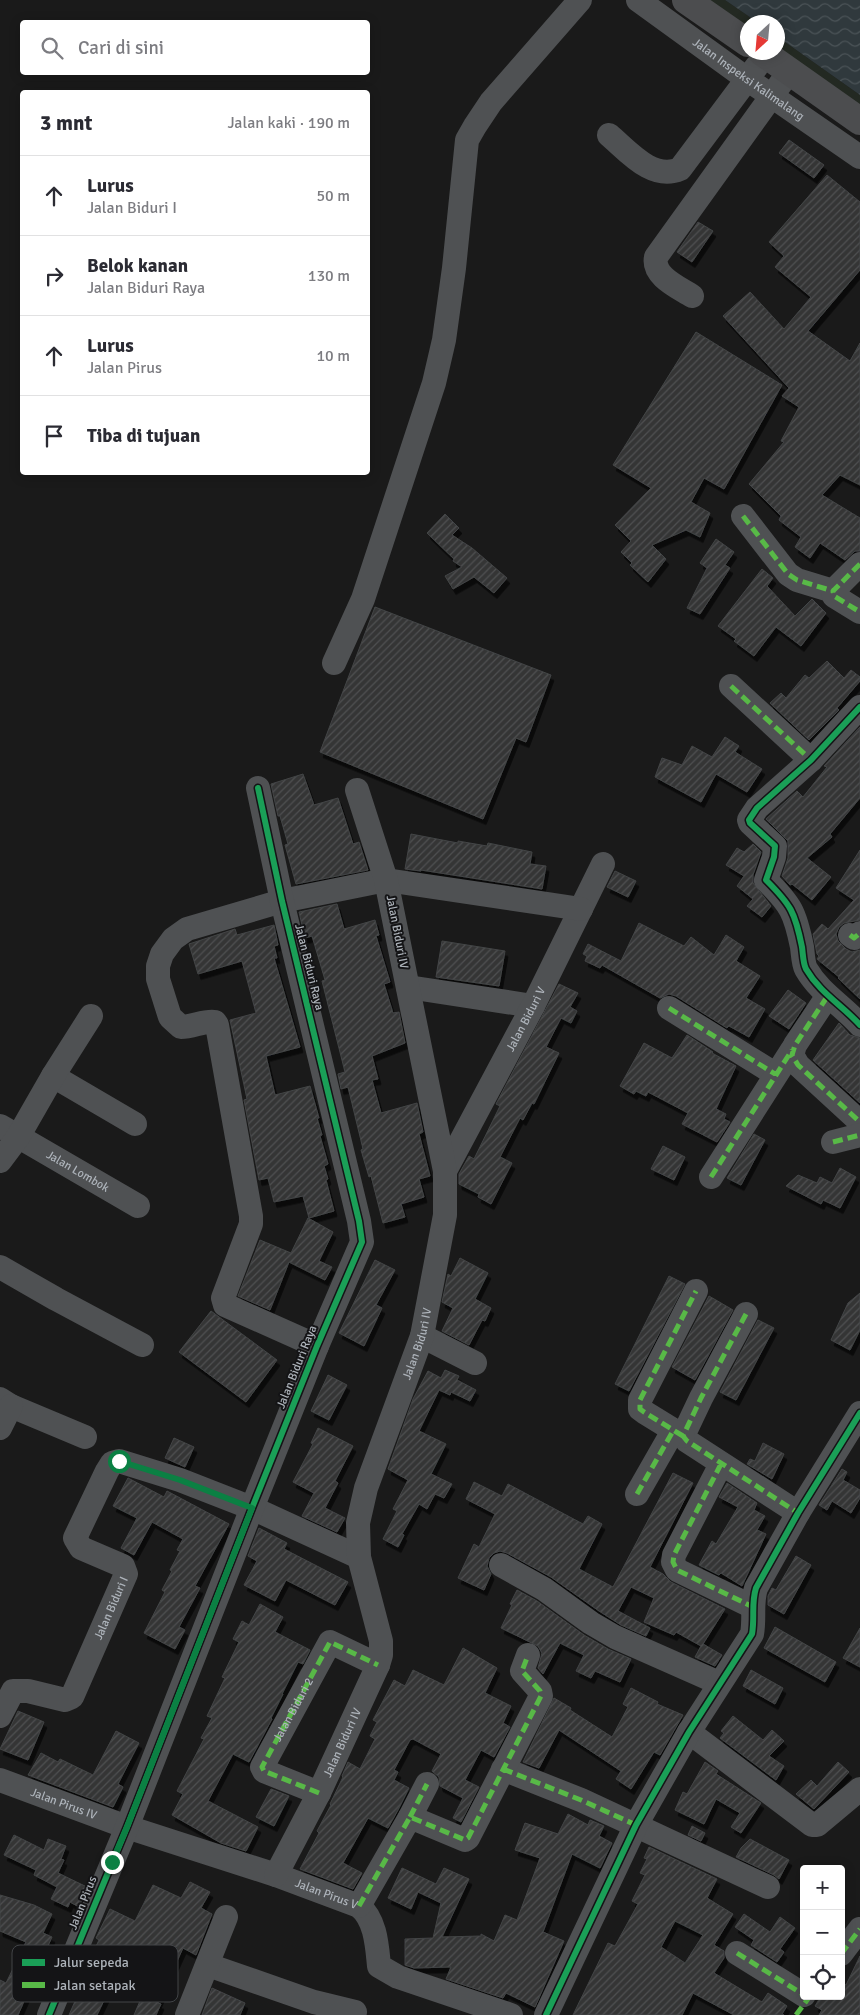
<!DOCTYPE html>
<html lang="id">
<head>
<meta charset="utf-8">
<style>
	:root { --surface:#fff; --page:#f2f2f3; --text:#2b2b33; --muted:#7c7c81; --line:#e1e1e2 }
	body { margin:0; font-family:Signika,sans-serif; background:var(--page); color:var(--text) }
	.controls { position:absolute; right:15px; bottom:15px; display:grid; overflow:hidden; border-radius:5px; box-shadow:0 2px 12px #0003 }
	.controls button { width:45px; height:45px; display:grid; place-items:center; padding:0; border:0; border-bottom:1px solid var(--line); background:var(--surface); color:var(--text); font:25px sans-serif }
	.compass { position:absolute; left:740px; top:15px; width:45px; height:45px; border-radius:50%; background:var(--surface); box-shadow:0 2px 12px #0003; rotate:206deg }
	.stop { position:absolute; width:15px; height:15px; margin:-11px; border:4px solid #0b8043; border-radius:50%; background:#fff }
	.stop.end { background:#0b8043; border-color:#fff; box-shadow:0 1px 5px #0008 }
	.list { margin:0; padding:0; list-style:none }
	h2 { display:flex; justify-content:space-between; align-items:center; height:65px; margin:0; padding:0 20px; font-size:21px }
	h2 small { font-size:16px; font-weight:400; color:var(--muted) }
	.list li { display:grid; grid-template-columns:32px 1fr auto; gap:15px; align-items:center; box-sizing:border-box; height:80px; padding:0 20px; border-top:1px solid var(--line) }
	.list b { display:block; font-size:19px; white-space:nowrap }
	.list p { margin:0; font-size:16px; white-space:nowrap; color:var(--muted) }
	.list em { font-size:16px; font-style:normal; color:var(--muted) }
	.icon { flex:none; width:28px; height:28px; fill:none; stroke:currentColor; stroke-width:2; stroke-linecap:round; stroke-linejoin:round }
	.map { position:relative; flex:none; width:860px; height:2015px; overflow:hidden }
	.search { position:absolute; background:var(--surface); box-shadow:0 2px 12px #0003; left:20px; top:20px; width:350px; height:55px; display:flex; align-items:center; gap:12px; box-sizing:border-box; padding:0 18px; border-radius:5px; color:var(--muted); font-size:19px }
	.panel { position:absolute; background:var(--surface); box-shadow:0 2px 12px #0003; left:20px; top:90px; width:350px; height:385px; border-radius:5px }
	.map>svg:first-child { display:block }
	.grass { fill:#232922 }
	.water { fill:url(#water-waves) }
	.building { fill:url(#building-hatch); stroke:#434546; fill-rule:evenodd; filter:url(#shadow) }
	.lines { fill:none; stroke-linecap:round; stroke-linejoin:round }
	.minor { stroke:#4f5153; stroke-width:24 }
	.major { stroke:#4c4d4f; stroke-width:28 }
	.quiet { stroke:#58b947; stroke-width:5; stroke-dasharray:10 5; stroke-linecap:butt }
	.cycleway-casing { stroke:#141416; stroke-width:9 }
	.cycleway { stroke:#1a9f57; stroke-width:6 }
	.route { stroke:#0b8043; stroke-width:6 }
	.labels { text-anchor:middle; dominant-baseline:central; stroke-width:4; stroke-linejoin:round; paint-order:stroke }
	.street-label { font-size:12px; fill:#adb3ba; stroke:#141416 }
	.key { fill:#141416; stroke:#424447; stroke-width:1 }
	.key-label { font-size:14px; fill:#adb3ba }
</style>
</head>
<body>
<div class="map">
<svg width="860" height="2015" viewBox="0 0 860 2015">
	<defs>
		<pattern id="water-waves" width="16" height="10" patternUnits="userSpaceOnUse" patternTransform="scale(1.25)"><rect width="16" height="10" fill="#30393d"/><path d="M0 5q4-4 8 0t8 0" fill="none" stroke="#4b5357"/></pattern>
		<pattern id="building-hatch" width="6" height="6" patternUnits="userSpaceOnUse" patternTransform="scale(1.25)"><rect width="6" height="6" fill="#343536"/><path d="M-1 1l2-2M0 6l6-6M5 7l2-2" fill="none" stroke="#4f5051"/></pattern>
		<filter id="shadow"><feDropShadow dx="3" dy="5.5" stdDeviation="0" flood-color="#0009"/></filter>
	</defs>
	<rect width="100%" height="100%" fill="#1a1a1a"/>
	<path class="grass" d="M686 0H725L757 22H748L747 43Z
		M778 37 860 95V121L778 52Z"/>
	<path class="water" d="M725 0H860V95L778 37V22H757Z"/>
	<path class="building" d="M789 140 824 165 814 178 779 153Z
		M827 175 860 202V270L808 331 850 361 860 343V485L840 475 822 495 860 518V551H855L845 560 820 543 810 558 795 547 801 537 779 520 781 516 749 484 784 442 781 441 799 407 782 396 789 388 723 316 750 292 784 329 811 297 775 267 784 256 769 242Z
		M698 222 713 231 692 262 677 252Z
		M696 332 782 385 724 489 704 478 691 502 710 513 700 537 686 530 652 545 666 559 648 582 630 565 632 563 621 552 631 541 615 525 651 488 613 465Z
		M445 514 459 528 452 535 472 548 507 578 494 593 474 577 453 589 445 576 462 567 453 561 454 559 427 533Z
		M716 539 734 552 725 565 730 568 700 614 687 608 707 568 700 563Z
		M762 569 773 578 767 586 795 616 812 599 826 613 801 646 776 627 754 656 734 641 736 639 718 626Z
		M375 607 551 675 526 742 516 738 483 819 320 752Z
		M827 661 844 678 851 670 860 677V681L837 708 839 710 809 740 770 703 781 693 786 698 805 675 809 678Z
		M860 727V798L830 834 832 837 807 858 831 877 812 900 792 884 790 885 782 876 788 858V841L766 819 797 791 803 797 827 767 824 766Z
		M725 737 739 746 735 752 762 769 747 792 716 774 701 802 655 777 662 758 682 765 692 746 712 757Z
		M303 774 314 805 338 798 353 844 359 842 368 870 296 884 285 845 288 844 280 816H278L271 784Z
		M411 834 458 843V841L487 846 488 843 532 852 530 864 546 866 542 889 421 870V871L405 869Z
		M753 844 761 852 753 875V883L771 906 762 917 747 906 753 899 737 886 744 876 726 865 737 848 744 852Z
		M860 850V920L844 923 839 927 836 934 838 941 846 949 852 952 860 950V999L838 978 839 977 817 959 819 956 817 954 813 934 822 924 828 929 854 900 836 888Z
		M615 871 636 881 628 897 607 887Z
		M337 904 344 929 375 920 379 935 376 936 390 982 384 984 393 1013 399 1012 405 1043 372 1056 378 1079 372 1080 381 1113 417 1103 423 1132 419 1134 430 1176 419 1179 424 1197 401 1204 405 1217 383 1223 371 1176 369 1177 361 1150 363 1149 348 1087 341 1089 338 1074 345 1072 322 981 325 980 312 936 305 938 299 912Z
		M639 923 684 946 691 937 714 955 726 935 744 947 736 961 760 976 746 998 765 1009 749 1037 729 1026 727 1028 676 996 669 994 660 998 602 965 600 968 585 961 587 956 583 954 588 944 621 961Z
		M274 925 278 945 274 946 277 958H274L300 1047 266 1056 275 1095 310 1086 319 1118H317L322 1135 320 1136 328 1164 324 1166 328 1179 326 1180 334 1211 309 1218 303 1196 274 1202 268 1178 259 1180 244 1100 247 1099 230 1020 256 1013 242 961 198 974 189 944 235 929 237 935Z
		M442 941 505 951 499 986 436 977Z
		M559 984 578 993 570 1007 577 1011 571 1023 561 1018 546 1047 559 1053 534 1104 532 1103 523 1120 520 1118 500 1157 512 1163 491 1204 478 1197 479 1194 459 1184V1174L469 1156 474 1159 500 1106 496 1104Z
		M788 990 806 1003 789 1029 769 1016Z
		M839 1023 850 1035 860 1038V1103L813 1060Z
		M687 1035 713 1052 712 1053 736 1066 716 1109 726 1114 724 1119 730 1122 717 1142 682 1124 688 1113 648 1092 646 1096 636 1091 634 1094 620 1086 644 1043 672 1058Z
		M754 1134 765 1140 741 1185 727 1178Z
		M663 1146 685 1157 674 1180 651 1169Z
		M840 1168 856 1177 840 1208 823 1200 821 1204 786 1186 798 1175 817 1183 820 1177 832 1183Z
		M308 1218 333 1232 319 1261 332 1267 325 1280 289 1262 270 1310 238 1296 260 1240 291 1253Z
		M460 1258 488 1273 475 1299 491 1308 485 1321 482 1320 469 1345 442 1331 453 1308 442 1302 448 1274 451 1276Z
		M375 1260 395 1270 376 1305 382 1308 364 1346 339 1333Z
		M669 1276 685 1284 629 1391 615 1384Z
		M860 1293V1330L850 1350 831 1340 848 1303Z
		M709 1296 733 1310 695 1380 672 1367Z
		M211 1311 277 1360 246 1402 179 1352Z
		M758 1320 774 1328 736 1400 720 1392Z
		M445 1370 459 1376 457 1380 476 1390 470 1401 451 1392 450 1395 439 1390 419 1431 446 1444 431 1474 452 1484 444 1498 435 1494 427 1509 419 1504 402 1534 404 1535 398 1547 383 1539 397 1511 393 1509 408 1480 388 1469 413 1399 428 1371 441 1378Z
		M328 1375 347 1385 329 1420 311 1411Z
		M318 1428 353 1446 335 1481 338 1483 325 1508 345 1518 337 1532 302 1516 314 1493 293 1482 313 1444 311 1443Z
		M174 1438 194 1447 185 1467 165 1458Z
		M763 1443 784 1454 772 1479 747 1464 750 1459 755 1461Z
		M842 1469 847 1472 843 1480 860 1490V1498L851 1513 832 1501 827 1510 819 1505Z
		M673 1473 693 1483 650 1567 663 1574 671 1582 725 1609 703 1644 722 1655 715 1666 695 1657 701 1646 676 1632 674 1635 644 1622 654 1598 631 1587 618 1611 650 1628 646 1636 621 1625 599 1611 551 1577 507 1553 500 1551 494 1553 489 1558 487 1566 491 1574 484 1590 458 1578 474 1544 479 1547 495 1514 466 1499 474 1482 502 1496 508 1484 583 1524 588 1516 602 1524 579 1569 613 1587Z
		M128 1478 164 1497 167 1491 229 1524 195 1586 200 1588 179 1627 185 1630 175 1649 144 1633 165 1592 162 1590 172 1571 170 1570 180 1551 177 1550 183 1539 152 1522 134 1555 121 1548 137 1518 113 1506Z
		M727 1483 757 1503 754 1510 765 1516 757 1530 766 1534 742 1586 721 1573 719 1575 699 1565 712 1541 716 1544 738 1507 719 1497Z
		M259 1528 287 1543 284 1549 348 1582 335 1605 286 1580 275 1601 244 1585 257 1561 248 1556Z
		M796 1556 811 1565 784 1614 768 1605V1596L772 1588 776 1590Z
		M517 1590 537 1601 584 1635 608 1649 631 1659 620 1682 595 1671 591 1678 576 1671 584 1655 560 1643 543 1674 538 1668 542 1653 538 1646 501 1628 512 1605 510 1604Z
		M260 1604 283 1617 275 1632 310 1650 303 1664 298 1662 282 1694H283L271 1718 272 1719 249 1762 233 1754 208 1801 258 1827 246 1851 221 1843 172 1815 183 1794 177 1791 204 1739 201 1738 212 1718 207 1716 225 1678 222 1677 239 1642 233 1639 242 1621 249 1625Z
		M775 1627 836 1662 825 1682 764 1648Z
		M860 1628V1667L843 1658Z
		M463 1648 497 1668 485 1693 511 1706 503 1723 510 1727 494 1757 481 1750 465 1780 479 1787 461 1822 453 1818 463 1798 440 1786 439 1777 432 1771 441 1754 413 1739 410 1740 394 1770 398 1772 394 1780 409 1788 398 1810 388 1828 368 1818 343 1863 362 1873 353 1889 300 1869 319 1833 317 1831 331 1805 330 1804 343 1777 342 1776 348 1762 360 1769 375 1739 370 1736 377 1722 373 1720 394 1680 405 1686 413 1670 444 1685Z
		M751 1670 783 1688 775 1704 743 1686Z
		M631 1688 658 1702 657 1704 683 1715 660 1755 654 1752 631 1789 616 1779 621 1771 559 1730 539 1768 523 1762 554 1698 571 1708 570 1710 612 1737 628 1707 623 1704Z
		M18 1711 44 1722 28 1760 0 1749Z
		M733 1716 763 1740 772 1730 784 1741 769 1756 784 1766 776 1780 720 1738 724 1733 721 1731Z
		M116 1731 139 1743 118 1784 123 1787 113 1807 28 1775 41 1753 58 1762 60 1759 93 1775Z
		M705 1762 718 1771 716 1774 761 1803 741 1833 731 1827 740 1813 716 1799 704 1824 675 1810 683 1792 687 1794Z
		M838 1762 849 1772 814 1809 796 1794 811 1780 817 1786Z
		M271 1789 289 1796 274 1826 256 1817Z
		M568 1814 588 1825 590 1820 604 1826 599 1836 612 1843 600 1868 572 1854 543 1932 564 1941 535 2007 506 1993 503 1998 446 1979 451 1967 414 1968 405 1965V1939L433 1938 441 1903 418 1892 411 1909 388 1898 402 1868 436 1884 444 1868 469 1879 442 1937 481 1936V1934L494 1941 505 1915 517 1920 540 1858 515 1850 525 1823 558 1834Z
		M692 1826 705 1833 701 1841 688 1835Z
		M14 1835 44 1850 48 1839 66 1846 61 1859 64 1860 58 1873 87 1887 79 1907 70 1902 68 1907 51 1899 57 1887 34 1875 36 1870 4 1855Z
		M750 1839 789 1860 779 1879 774 1875 736 1857 741 1848Z
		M649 1847 717 1879 707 1898 733 1914 714 1945 724 1951V1958L714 1973 762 2002 768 1993 787 2006 782 2014 784 2015H734L693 1993 682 2015H573L608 1943 615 1946 638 1904 632 1901 645 1875 640 1873 647 1859 644 1858ZM675 1921 703 1935 685 1963 661 1947Z
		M190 1882 210 1892 201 1908 212 1914 196 1955 183 1948 158 2003 161 2004 156 2015H134L149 1980 120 1967 97 2015H69L93 1960 90 1959 99 1940 96 1938 110 1909 135 1921 153 1885 181 1898Z
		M0 1895 34 1905 52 1914 43 1933 52 1937 35 1974H36L18 2015H0V1980L6 1983 26 1942 0 1931Z
		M744 1914 770 1932 780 1917 795 1928 780 1949 784 1952 777 1962 751 1945 754 1940 735 1927Z
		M860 1956V2015H819L822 2010 815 2006 821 1996H841V1982L846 1985Z
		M212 1988 245 2003 240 2015H202Z"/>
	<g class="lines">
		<g class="minor">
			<path id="s1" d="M638 0 747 79 860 157"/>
			<path d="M609 135C628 151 652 181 680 169L757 66"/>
			<path d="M692 296C678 287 652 276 656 257L789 72"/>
			<path d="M743 516 788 574 797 580 833 591"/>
			<path d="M860 564 833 591 834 596 860 612"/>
			<path d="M334 663 363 599 434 383 444 340 454 268 467 140 475 126 491 102 580 0"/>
			<path d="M731 686 811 760"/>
			<path d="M860 707 811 760 757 808 749 820 750 823 775 846 774 857 766 880C791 905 795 912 802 947 803 954 803 963 806 969 820 993 842 1005 860 1025"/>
			<path d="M850 935 854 938 860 933"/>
			<path d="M408 987 533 1006"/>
			<path d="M827 997 795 1045 792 1055 798 1065 860 1122"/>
			<path d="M669 1008 775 1074"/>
			<path d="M53 1076 135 1124"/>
			<path id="s2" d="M0 1126 138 1206"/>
			<path d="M833 1142 860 1135"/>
			<path d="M0 1161 18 1137 53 1076 91 1016"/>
			<path id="s3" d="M445 1171 533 1006 603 864"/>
			<path d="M711 1177 792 1050"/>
			<path d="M0 1267 56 1299 142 1345"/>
			<path d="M746 1314 701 1398 683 1436 687 1441 798 1513"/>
			<path d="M422 1336 475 1363"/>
			<path d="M317 1346 225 1305 223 1298 251 1224V1216L217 1025 215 1022C205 1020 193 1027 181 1027L170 1017 158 979V966L162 954 173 939 187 929 282 901 386 880 581 909"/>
			<path d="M0 1399 11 1406 85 1437"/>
			<path d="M0 1428 11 1406"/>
			<path d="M683 1436 644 1412 640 1409V1400L696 1291"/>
			<path d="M721 1464 674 1555 673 1562 677 1570 753 1607"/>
			<path d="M637 1494 673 1431"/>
			<path d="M501 1565 544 1589 591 1623 615 1637 719 1683"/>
			<path id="s4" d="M0 1716 13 1691H28L65 1700 72 1697 126 1574 123 1566 81 1548 75 1538 107 1471 112 1463 119 1461 180 1480 252 1508 359 1557"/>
			<path d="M689 1732 812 1825H817L860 1789"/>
			<path d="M503 1769 581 1800 768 1887"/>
			<path id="s5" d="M0 1780 127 1827 276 1875 359 1906C376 1920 377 1946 379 1966L398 1977 511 2015"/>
			<path id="s6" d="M319 1793 264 1771 262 1767 330 1642 378 1665"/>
			<path d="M410 1817 427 1784"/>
			<path id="s7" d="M276 1875 319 1793 378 1665 381 1655V1641L359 1557 358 1523 366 1488 422 1336 445 1215V1171L386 880 357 790"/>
			<path d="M359 1906 410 1817 465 1840 468 1838 541 1696 540 1691 522 1671 528 1655"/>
			<path d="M737 1953 804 1995"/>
			<path d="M841 1954 860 1929"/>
			<path d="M208 1965 314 2002 355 2012"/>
			<path d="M49 2015 127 1827 252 1508 317 1346 362 1242 359 1221 282 901 258 788"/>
			<path d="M187 2015 226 1917"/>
			<path d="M546 2015 636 1825 689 1732 752 1634C755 1618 751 1603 756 1588L798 1513 860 1413"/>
		</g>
		<path class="major" d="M686 0 748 43
			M762 52 860 121"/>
		<path class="quiet" d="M743 516 788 574 797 580 833 591
			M860 564 833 591 834 596 860 612
			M731 686 811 760
			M850 935 854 938 860 933
			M827 997 795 1045 792 1055 798 1065 860 1122
			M669 1008 775 1074
			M833 1142 860 1135
			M711 1177 792 1050
			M746 1314 701 1398 683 1436 687 1441 798 1513
			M683 1436 644 1412 640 1409V1400L696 1291
			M721 1464 674 1555 673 1562 677 1570 753 1607
			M637 1494 673 1431
			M503 1769 581 1800 636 1825
			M319 1793 264 1771 262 1767 330 1642 378 1665
			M410 1817 427 1784
			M359 1906 410 1817 465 1840 468 1838 541 1696 540 1691 522 1671 528 1655
			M737 1953 804 1995
			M841 1954 860 1929
			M796 2015 810 1996"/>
		<g class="cycleway-casing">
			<path id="cycleway" d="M860 707 811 760 757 808 749 820 750 823 775 846 774 857 766 880C791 905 795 912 802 947 803 954 803 963 806 969 820 993 842 1005 860 1025
				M49 2015 127 1827 252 1508 317 1346 362 1242 359 1221 282 901 258 788
				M546 2015 636 1825 689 1732 752 1634C755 1618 751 1603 756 1588L798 1513 860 1413"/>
		</g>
		<use href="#cycleway" class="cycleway"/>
	</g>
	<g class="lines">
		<path class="route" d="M112 1862 127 1827 252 1508 180 1480 119 1461"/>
	</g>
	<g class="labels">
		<g class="street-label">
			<text stroke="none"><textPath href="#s1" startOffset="136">Jalan Inspeksi Kalimalang</textPath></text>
			<text transform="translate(397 932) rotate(79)">Jalan Biduri IV</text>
			<text transform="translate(309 967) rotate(76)">Jalan Biduri Raya</text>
			<text stroke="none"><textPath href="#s3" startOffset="172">Jalan Biduri V</textPath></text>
			<text stroke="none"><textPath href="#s2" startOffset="90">Jalan Lombok</textPath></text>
			<text stroke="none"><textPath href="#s7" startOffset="568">Jalan Biduri IV</textPath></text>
			<text transform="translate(297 1367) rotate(-68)">Jalan Biduri Raya</text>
			<text stroke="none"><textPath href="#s4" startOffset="186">Jalan Biduri I</textPath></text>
			<text stroke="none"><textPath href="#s6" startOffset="129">Jalan Biduri 2</textPath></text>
			<text stroke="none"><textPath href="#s7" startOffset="148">Jalan Biduri IV</textPath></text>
			<text stroke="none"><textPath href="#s5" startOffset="68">Jalan Pirus IV</textPath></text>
			<text stroke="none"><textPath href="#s5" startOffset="346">Jalan Pirus V</textPath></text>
			<text transform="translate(83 1903) rotate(-68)">Jalan Pirus</text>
		</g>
	</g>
	<rect x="12" y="1945" width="166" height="57" rx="8" class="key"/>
	<rect x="22" y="1959" width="23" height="7" fill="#1a9f57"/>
	<rect x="22" y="1982" width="23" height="6" fill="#58b947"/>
	<g class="key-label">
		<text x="54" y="1967">Jalur sepeda</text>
		<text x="54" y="1990">Jalan setapak</text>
	</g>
</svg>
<div class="controls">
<button>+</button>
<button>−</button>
<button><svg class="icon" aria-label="locate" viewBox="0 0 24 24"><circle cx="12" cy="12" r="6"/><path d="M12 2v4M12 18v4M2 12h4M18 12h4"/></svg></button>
</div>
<svg class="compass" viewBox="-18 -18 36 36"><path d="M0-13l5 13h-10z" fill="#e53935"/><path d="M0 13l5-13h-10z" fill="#7c7c81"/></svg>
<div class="stop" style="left:119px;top:1461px"></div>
<div class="stop end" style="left:112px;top:1862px"></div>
<div class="search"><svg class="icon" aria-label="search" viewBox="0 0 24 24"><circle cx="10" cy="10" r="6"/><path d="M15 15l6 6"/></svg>Cari di sini</div>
<section class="panel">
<h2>3 mnt<small>Jalan kaki · 190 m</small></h2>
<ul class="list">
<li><svg class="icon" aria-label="ahead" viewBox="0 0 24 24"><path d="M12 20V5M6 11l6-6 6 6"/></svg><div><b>Lurus</b><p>Jalan Biduri I</p></div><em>50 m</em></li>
<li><svg class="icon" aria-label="right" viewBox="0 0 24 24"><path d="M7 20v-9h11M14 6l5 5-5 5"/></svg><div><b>Belok kanan</b><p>Jalan Biduri Raya</p></div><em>130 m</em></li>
<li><svg class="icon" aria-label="ahead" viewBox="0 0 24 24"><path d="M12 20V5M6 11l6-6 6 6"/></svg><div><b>Lurus</b><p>Jalan Pirus</p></div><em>10 m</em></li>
<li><svg class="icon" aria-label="arrive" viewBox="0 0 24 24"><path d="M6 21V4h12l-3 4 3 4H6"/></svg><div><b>Tiba di tujuan</b></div></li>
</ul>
</section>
</div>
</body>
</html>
